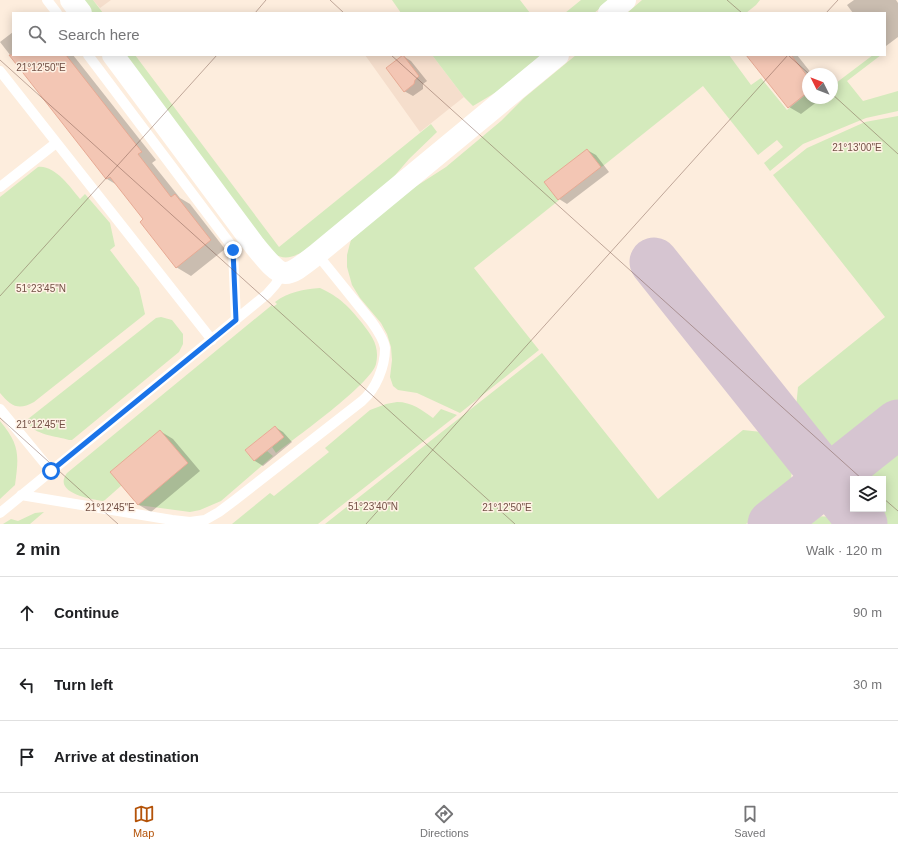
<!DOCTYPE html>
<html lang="en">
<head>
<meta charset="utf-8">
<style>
	:root { --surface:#fff; --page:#f2f2f2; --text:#202124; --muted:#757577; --line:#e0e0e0; --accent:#b45309 }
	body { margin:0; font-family:Helvetica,sans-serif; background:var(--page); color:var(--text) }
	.controls { position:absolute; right:12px; bottom:12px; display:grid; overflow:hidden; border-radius:0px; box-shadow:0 2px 10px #0003 }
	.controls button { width:36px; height:36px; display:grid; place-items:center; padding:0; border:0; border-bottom:1px solid var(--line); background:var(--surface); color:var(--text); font:20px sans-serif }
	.compass { position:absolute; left:802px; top:68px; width:36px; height:36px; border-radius:50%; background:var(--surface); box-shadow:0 2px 10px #0003; rotate:312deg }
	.stop { position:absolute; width:12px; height:12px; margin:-9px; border:3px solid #1a73e8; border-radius:50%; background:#fff }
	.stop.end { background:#1a73e8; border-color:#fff; box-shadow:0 1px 4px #0008 }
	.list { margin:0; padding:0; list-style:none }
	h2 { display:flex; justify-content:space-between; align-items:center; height:52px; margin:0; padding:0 16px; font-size:17px }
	h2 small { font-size:13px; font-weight:400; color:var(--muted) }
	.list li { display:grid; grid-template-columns:26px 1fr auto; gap:12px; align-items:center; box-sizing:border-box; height:72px; padding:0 16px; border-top:1px solid var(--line) }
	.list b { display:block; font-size:15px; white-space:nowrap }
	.list em { font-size:13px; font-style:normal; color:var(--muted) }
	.icon { flex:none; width:22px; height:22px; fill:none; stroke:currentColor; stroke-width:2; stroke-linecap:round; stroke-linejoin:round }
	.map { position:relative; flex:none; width:898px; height:524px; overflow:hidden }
	.search { position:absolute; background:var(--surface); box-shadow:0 2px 10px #0003; left:12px; right:12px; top:12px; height:44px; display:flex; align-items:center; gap:10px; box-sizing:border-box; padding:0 14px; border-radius:0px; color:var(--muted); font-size:15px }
	.sheet { height:268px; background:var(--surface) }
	nav { display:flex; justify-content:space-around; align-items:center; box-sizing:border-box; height:56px; border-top:1px solid var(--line); background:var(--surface); font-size:11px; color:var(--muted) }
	nav a { display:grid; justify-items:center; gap:2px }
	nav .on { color:var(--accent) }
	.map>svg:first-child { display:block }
	.residential { fill:#f5decc }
	.green { fill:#d4eabc }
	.shadow { fill:#0003 }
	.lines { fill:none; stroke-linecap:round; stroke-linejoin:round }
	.taxiway { stroke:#d6c5d1; stroke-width:49 }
	.building { fill:#f3c6b4; stroke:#e7aa94 }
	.lane { stroke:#fff; stroke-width:10 }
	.secondary { stroke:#fff; stroke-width:22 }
	.route { stroke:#1a73e8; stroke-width:5 }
	.ticks { fill:none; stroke:#735045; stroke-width:1; stroke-opacity:0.45 }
	.ticks-label { font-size:10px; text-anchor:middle; fill:#735045; stroke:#fff2e5; stroke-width:3; stroke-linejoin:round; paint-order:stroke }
</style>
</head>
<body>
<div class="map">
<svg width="898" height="524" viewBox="0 0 898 524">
	<rect width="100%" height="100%" fill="#fdeddd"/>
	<path class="residential" d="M93 0H111L100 8Z
		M365 55H432L464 97 420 132Z"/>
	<path class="green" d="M81 0H93L103 13H91Z
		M392 0H520L530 13H401Z
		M581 0H610L594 13H565Z
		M642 0H760L756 5 746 13H627Z
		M123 55H135L279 247 431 124 437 132 409 159 391 180 306 250C295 256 286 261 274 254Z
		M432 55H542L498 91 473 106 464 97Z
		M576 55H729L751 85 761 78 787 110 808 93V98H832V86L873 55H881L847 81 863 101 898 91V111L866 118 803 144 770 171 764 163 783 147 777 140 758 155 703 86 603 166 601 167 587 149 558 201 474 268 539 350 460 413 417 393 398 390 393 386 390 377 392 360 391 347 387 334 381 323 360 298 352 285 347 267V255L349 247 351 240 404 194 446 167 501 121 524 98Z
		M898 116V402L827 459 795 418 798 387 885 317 773 175 807 148 865 122Z
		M38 167C55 165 70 187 80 199L85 194 110 223 115 246 110 250 139 288 145 314 144 315 34 402C18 411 11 406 0 393V197Z
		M320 288C340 297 349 307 362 323 372 336 380 346 376 364 371 384 295 438 276 453L272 447 284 437 275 426 245 450 254 461 267 451 273 456 221 501 200 510 190 512 138 505 188 463 160 430 122 485 105 500 103 501C91 499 52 493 67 473L272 305 273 307 277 304 275 302C288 292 304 289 320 288Z
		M161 317 172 320 183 334V344L179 352 72 440H69C56 436 34 435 27 422L28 419 156 318Z
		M542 353 658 499 743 430 770 433 775 437 793 460 790 489 746 524H325Z
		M397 402C412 402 422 410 433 418L441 409 457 415 318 524H232L270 493 274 496 329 452 325 448 370 410 386 404Z
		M0 421C20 445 19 455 15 485L0 499Z
		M898 444V524H880L868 509H883V479H855Z
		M44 512 30 524H3L11 519 18 521 35 513Z
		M810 516 839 517 845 524H800Z"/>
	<path class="shadow" d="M854 0H896L898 3V37L886 46H885V13H853L847 5Z
		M13 32V55H73L156 160 152 163 180 198 190 204 225 249 191 276 176 267 144 219 117 185 107 179 0 42Z
		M748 55H797L812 74H808V98H822L801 114 789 107Z
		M403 56 411 61 427 81 423 84V89L413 96 404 91Z
		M587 150 596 155 609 172 567 204 559 199Z
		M275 427 283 432 292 442 263 466 255 461 246 450Z
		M160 431 173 439 200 471 151 512 139 505 112 472Z"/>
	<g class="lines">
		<path class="taxiway" d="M654 262 863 524
			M772 524 898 424"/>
	</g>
	<path class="building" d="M9 55H66L142 152 138 154 171 197 175 194 211 240 176 268 140 222 143 219 110 177 106 179Z
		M403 55 419 76 415 80 414 84 404 92 386 68Z
		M746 55H791L808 77V92L788 108Z
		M587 149 601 167 558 200 544 182Z
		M275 426 284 437 254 461 245 450Z
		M160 430 188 463 138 505 110 472Z"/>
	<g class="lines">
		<path class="lane" d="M47 0 57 13
			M88 55 231 245 233 250 236 320
			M0 71 212 340
			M0 187 56 143
			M0 409 51 471
			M21 495 172 520 190 522 205 520 219 512 235 500 362 401C376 389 385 367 385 348 384 339 376 328 371 321L317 254
			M0 513 267 294 275 285 283 273"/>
		<path class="secondary" d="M71 0 81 13
			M609 13 625 0
			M113 55 255 246C283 280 283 281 317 254L558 55"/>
	</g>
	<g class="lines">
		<path class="route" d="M51 471 236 320 233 250"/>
	</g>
	<path class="ticks" d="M330 0 344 13M727 0 742 13M255 13 266 0M826 13 838 0M391 55 862 479M788 55 809 74M0 60 515 524M832 94 898 154M0 296 217 55M0 418 118 524M883 498 898 511M366 524 788 55"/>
	<g class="ticks-label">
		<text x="41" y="71">21°12'50"E</text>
		<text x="857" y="151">21°13'00"E</text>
		<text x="41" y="292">51°23'45"N</text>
		<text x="41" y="428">21°12'45"E</text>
		<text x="373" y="510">51°23'40"N</text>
		<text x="110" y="511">21°12'45"E</text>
		<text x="507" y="511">21°12'50"E</text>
	</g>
</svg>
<div class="controls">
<button><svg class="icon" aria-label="layers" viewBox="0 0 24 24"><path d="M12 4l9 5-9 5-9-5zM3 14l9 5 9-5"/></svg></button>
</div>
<svg class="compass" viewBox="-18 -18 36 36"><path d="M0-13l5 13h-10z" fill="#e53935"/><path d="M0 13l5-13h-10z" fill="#757577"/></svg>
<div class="stop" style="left:51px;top:471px"></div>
<div class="stop end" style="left:233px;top:250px"></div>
<div class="search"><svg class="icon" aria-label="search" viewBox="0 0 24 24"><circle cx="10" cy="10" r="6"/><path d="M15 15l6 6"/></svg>Search here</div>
</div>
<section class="sheet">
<h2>2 min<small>Walk · 120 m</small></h2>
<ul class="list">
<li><svg class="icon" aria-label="ahead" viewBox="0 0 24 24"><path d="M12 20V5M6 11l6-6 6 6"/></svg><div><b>Continue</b></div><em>90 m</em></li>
<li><svg class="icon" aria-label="left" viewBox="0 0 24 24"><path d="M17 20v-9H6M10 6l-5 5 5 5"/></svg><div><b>Turn left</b></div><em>30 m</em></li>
<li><svg class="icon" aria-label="arrive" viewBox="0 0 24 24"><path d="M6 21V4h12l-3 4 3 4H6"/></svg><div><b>Arrive at destination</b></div></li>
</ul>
</section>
<nav>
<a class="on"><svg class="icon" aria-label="map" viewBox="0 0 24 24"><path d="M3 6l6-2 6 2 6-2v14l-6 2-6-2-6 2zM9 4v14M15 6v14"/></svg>Map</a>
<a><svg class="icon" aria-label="directions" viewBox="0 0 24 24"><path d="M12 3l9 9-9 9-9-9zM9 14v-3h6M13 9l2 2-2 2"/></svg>Directions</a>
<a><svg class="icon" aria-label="saved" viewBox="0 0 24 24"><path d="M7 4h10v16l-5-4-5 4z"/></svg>Saved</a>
</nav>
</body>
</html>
